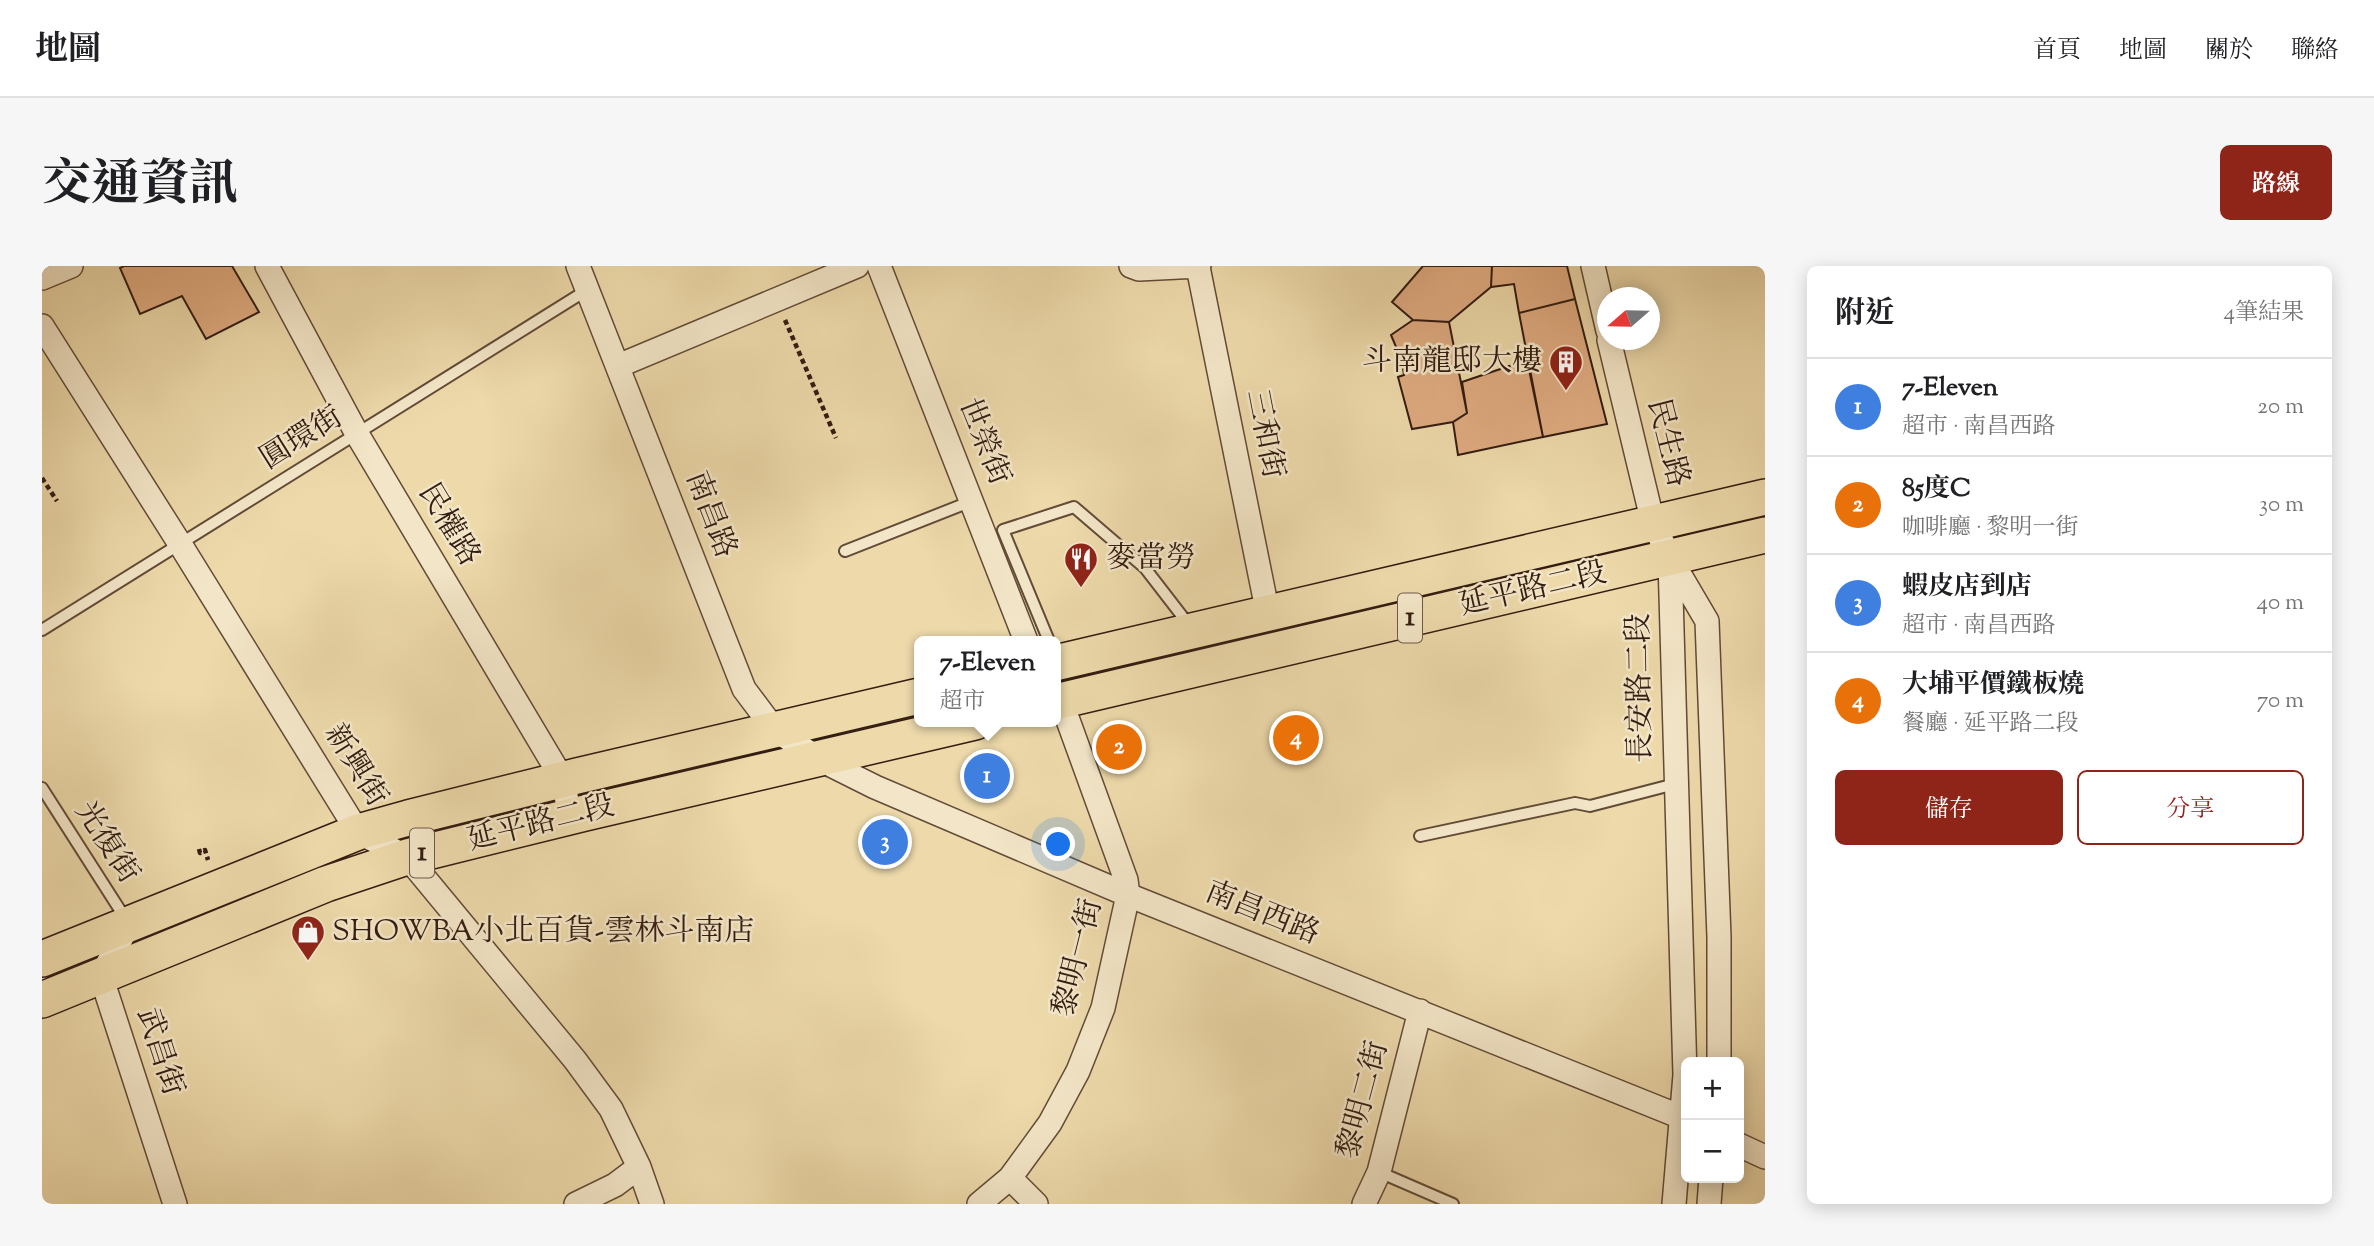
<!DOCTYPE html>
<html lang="zh-TW">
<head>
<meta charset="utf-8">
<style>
	:root { --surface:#fff; --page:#f6f6f6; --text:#202124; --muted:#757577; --line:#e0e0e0; --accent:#8f2418 }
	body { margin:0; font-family:"Sorts Mill Goudy","Noto Serif TC",serif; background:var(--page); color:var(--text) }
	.controls { position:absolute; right:21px; bottom:21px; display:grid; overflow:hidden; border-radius:10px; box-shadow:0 4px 18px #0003 }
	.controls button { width:63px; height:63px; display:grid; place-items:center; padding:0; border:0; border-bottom:2px solid var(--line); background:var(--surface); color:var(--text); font:35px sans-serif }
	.compass { position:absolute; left:1555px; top:21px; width:63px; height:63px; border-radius:50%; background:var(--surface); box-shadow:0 4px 18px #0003; rotate:250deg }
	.you { position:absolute; left:1017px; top:579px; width:24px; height:24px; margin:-18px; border:5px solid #fff; border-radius:50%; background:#1a73e8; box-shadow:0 0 0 10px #1a73e833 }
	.badge { display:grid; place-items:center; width:46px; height:46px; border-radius:50%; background:var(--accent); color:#fff; font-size:23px; font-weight:700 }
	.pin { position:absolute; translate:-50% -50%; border:4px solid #fff; box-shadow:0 2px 7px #0006 }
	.popup { position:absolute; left:872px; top:370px; width:147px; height:91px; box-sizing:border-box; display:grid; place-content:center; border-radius:10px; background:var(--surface); filter:drop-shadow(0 2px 5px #0005); font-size:23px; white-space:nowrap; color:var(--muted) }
	.popup b { font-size:26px; color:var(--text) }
	.popup::after { content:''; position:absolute; left:50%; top:100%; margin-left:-14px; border:14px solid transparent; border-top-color:var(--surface) }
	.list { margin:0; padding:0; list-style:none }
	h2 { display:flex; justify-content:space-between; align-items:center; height:91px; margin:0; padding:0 28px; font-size:30px }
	h2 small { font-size:23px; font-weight:400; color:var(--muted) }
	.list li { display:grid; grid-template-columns:46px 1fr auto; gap:21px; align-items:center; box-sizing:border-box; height:98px; padding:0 28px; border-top:2px solid var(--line) }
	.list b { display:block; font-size:26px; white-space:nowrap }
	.list p { margin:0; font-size:23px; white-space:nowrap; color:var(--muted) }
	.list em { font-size:23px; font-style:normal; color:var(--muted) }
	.actions { display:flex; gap:14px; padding:21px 28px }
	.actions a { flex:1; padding:16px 0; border:2px solid var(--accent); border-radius:10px; text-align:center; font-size:24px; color:var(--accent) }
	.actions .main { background:var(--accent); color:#fff }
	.map { position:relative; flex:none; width:1723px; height:938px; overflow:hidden; border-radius:10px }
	header { display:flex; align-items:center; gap:42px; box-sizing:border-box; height:98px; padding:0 35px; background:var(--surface); border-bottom:2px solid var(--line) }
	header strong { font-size:33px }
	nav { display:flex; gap:38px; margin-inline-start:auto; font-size:24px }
	.intro { display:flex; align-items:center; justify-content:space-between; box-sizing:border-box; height:168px; padding:0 42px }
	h1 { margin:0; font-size:49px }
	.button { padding:18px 32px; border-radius:10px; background:var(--accent); color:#fff; font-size:24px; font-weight:700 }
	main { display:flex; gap:42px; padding:0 42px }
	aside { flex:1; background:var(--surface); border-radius:10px; box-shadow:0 4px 18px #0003 }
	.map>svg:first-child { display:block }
	.building { fill:#dfab81; stroke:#331c11; stroke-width:2 }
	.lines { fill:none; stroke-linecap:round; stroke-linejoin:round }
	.service-casing { stroke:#624b37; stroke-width:14 }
	.minor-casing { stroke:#624b37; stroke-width:26 }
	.primary-casing { stroke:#331c11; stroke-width:38 }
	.path { stroke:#331c11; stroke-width:4.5; stroke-dasharray:5 3.5; stroke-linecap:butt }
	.service { stroke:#f3e6c8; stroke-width:10 }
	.minor { stroke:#f3e6c8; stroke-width:23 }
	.primary { stroke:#edd9aa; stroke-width:35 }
	.labels { text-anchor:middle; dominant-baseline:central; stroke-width:5; stroke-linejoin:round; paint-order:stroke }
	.shield { fill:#f3e6c8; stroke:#6d5948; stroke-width:2 }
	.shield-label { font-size:28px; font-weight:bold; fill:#331c11 }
	.poi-label { font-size:30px; fill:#331c11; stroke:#f3e6c8; text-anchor:start }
	.street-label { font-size:30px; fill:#331c11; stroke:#f3e6c8 }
</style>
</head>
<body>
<header>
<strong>地圖</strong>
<nav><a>首頁</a><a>地圖</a><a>關於</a><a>聯絡</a></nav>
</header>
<div class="intro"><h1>交通資訊</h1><a class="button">路線</a></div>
<main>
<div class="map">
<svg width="1723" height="938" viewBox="0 0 1723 938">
	<rect width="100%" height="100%" fill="#edd9aa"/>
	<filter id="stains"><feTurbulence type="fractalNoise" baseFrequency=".00286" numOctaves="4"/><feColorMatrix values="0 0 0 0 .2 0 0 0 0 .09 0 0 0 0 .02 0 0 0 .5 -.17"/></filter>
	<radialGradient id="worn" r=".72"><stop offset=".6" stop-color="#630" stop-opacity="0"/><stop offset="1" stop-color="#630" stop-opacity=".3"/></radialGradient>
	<path class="building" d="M82 0H190L217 46 164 73 140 30 98 48 78 2Z
		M1381 0H1450L1449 21 1407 56 1371 54 1350 36Z
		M1450 0H1525L1533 33 1477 47 1472 18 1449 21Z
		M1533 33 1565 158 1501 171 1477 47Z
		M1371 54 1407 56 1425 147 1411 156 1370 163 1356 111 1362 109 1360 95 1349 69Z
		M1485 94 1501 171 1416 189 1411 156 1425 147 1420 116Z"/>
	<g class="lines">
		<g class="service-casing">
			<path id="service" d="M803 285 930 235
				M0 364 545 24
				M1007 375 961 264 1032 241 1103 302 1147 359
				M0 522 85 655
				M1378 570 1533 537 1548 540 1633 518
				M1337 906 1411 938"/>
		</g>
		<g class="minor-casing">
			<path id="minor" d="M225 0 315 168 521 514 528 551
				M536 0 702 423 732 463 777 493 833 521 1086 629 1644 853
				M837 0 984 375
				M1089 0 1097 3 1157 0
				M1551 0 1566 65
				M1156 1 1226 348
				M0 12 29 0
				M0 60 138 278 316 566 365 591 533 794 569 843 597 901 610 938
				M1567 74 1611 257 1628 292 1665 355 1677 671V796
				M576 100 815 0
				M1628 295 1643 809 1632 938
				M87 658 59 710 133 938
				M1697 879 1723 891
				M968 912 994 938
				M534 938 573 919 597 901
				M937 938 968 912 1008 857 1036 805 1061 742 1086 629 1084 614 1019 435 1013 427
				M1322 938 1337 906 1378 745
				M1667 938 1669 912"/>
		</g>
		<g class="primary-casing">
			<path id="primary" d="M1013 397 1723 231
				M1013 436 1723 269
				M0 693 316 566 366 552 535 510 877 430
				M0 734 284 618 365 591 543 547 933 456"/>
		</g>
		<path class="path" d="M743 54 794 172
			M0 212 15 235
			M157 583 158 587 163 584 166 594"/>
		<use href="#service" class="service"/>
		<use href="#minor" class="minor"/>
		<use href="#primary" class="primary"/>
	</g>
	<defs>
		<g id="building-pin" transform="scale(1.75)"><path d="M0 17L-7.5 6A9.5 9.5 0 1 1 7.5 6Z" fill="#8f2418" stroke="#f3e6c8"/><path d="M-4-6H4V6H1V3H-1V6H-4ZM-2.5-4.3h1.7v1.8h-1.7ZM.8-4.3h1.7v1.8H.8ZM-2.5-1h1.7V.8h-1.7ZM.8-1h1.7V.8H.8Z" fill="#fff"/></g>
		<g id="restaurant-pin" transform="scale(1.75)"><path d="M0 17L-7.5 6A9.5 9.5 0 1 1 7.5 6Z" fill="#8f2418" stroke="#f3e6c8"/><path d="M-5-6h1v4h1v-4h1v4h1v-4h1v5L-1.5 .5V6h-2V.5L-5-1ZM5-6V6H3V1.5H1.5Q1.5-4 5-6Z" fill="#fff"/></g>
		<g id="shop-pin" transform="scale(1.75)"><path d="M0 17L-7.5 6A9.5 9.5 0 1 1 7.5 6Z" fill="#8f2418" stroke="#f3e6c8"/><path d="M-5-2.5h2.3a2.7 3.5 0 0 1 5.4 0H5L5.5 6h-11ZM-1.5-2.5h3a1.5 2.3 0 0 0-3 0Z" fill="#fff"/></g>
	</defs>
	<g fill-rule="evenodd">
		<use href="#building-pin" x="1524" y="96"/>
		<use href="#restaurant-pin" x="1039" y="293"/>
		<use href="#shop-pin" x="266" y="666"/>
	</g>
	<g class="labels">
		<g class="shield">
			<rect x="1356" y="327.5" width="24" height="49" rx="5"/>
			<rect x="368" y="562.5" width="24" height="49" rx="5"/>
		</g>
		<g class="shield-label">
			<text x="1368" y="352">1</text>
			<text x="380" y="587">1</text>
		</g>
		<g class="poi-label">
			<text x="1500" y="96" text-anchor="end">斗南龍邸大樓</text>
			<text x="1064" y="293">麥當勞</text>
			<text x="290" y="666">SHOWBA小北百貨-雲林斗南店</text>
		</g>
		<g class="street-label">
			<text transform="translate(1222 168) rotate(79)">三和街</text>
			<text transform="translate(260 173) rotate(-32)">圓環街</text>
			<text transform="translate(941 176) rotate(68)">世榮街</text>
			<text transform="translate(1625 177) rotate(76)">民生路</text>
			<text transform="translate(668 249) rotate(69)">南昌路</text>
			<text transform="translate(406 259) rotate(59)">民權路</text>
			<text transform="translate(1491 324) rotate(-13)">延平路二段</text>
			<text transform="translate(1599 422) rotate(-91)">長安路二段</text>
			<text transform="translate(313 500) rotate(58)">新興街</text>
			<text transform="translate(499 558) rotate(-14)">延平路二段</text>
			<text transform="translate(64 577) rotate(57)">光復街</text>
			<text transform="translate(1220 648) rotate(22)">南昌西路</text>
			<text transform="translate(1037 692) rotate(-76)">黎明一街</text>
			<text transform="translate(117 786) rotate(72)">武昌街</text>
			<text transform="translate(1322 834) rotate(-75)">黎明二街</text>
		</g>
	</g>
	<rect width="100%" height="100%" filter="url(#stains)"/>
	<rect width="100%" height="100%" fill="url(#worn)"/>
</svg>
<div class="controls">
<button>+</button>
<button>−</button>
</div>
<svg class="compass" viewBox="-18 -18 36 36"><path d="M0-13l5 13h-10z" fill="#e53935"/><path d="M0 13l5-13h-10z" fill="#757577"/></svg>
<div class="you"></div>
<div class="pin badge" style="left:945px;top:510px;background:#3f7fe0">1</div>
<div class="popup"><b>7-Eleven</b>超市</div>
<div class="pin badge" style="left:1077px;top:481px;background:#e8710a">2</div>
<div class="pin badge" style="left:843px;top:576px;background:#3f7fe0">3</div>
<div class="pin badge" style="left:1254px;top:472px;background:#e8710a">4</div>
</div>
<aside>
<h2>附近<small>4筆結果</small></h2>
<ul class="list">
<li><span class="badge" style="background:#3f7fe0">1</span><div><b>7-Eleven</b><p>超市 · 南昌西路</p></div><em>20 m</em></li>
<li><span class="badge" style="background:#e8710a">2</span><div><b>85度C</b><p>咖啡廳 · 黎明一街</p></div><em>30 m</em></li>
<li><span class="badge" style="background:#3f7fe0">3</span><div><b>蝦皮店到店</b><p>超市 · 南昌西路</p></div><em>40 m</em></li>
<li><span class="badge" style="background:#e8710a">4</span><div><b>大埔平價鐵板燒</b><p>餐廳 · 延平路二段</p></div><em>70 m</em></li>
</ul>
<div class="actions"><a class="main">儲存</a><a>分享</a></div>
</aside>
</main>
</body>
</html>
